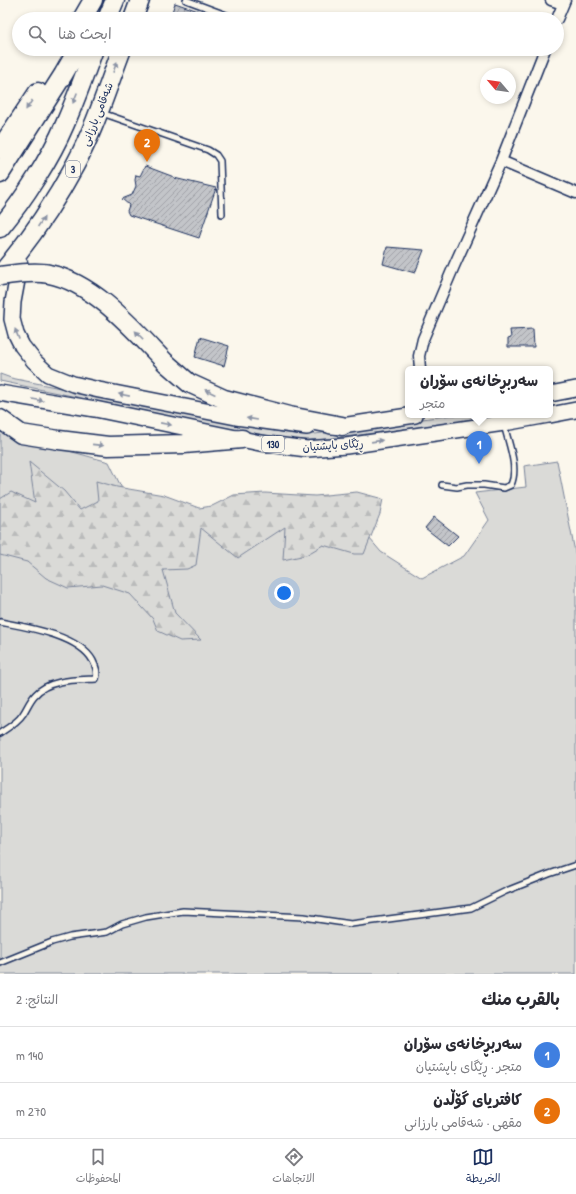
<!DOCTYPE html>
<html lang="ar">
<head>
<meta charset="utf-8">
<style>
	:root { --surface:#fff; --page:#f7f7f7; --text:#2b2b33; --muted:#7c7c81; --line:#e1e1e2; --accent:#1b2f5e }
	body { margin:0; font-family:"Patrick Hand","Playpen Sans Arabic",sans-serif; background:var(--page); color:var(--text); direction:rtl }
	.compass { position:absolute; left:480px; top:68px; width:36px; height:36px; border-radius:50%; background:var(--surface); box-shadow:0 2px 6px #0003; rotate:299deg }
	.you { position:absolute; left:284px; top:593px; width:14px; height:14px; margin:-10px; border:3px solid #fff; border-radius:50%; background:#1a73e8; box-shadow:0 0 0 6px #1a73e833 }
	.badge { display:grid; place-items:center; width:26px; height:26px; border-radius:50%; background:var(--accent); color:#fff; font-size:13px; font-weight:700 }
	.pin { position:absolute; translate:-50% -33px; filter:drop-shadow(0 1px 2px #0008) }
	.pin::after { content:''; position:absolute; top:21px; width:14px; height:12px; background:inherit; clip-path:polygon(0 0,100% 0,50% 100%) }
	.popup { position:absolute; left:405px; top:366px; width:148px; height:52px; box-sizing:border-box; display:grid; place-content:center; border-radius:6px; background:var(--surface); filter:drop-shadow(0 1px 3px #0005); font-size:13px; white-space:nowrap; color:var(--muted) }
	.popup b { font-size:15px; color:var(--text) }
	.popup::after { content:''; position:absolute; left:50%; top:100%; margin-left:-8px; border:8px solid transparent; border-top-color:var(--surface) }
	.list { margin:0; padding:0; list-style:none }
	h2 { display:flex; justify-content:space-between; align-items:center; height:52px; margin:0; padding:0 16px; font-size:17px }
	h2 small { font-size:13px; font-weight:400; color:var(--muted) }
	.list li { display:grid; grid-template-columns:26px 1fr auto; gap:12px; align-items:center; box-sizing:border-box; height:56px; padding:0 16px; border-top:1px solid var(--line) }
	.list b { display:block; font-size:15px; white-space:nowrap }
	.list p { margin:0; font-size:13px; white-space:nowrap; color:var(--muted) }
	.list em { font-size:13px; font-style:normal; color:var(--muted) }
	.icon { flex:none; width:22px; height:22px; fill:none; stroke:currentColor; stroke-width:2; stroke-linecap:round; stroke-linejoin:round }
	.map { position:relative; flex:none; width:576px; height:974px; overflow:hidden; direction:ltr }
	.search { position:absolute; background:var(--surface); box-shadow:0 2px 6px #0003; left:12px; right:12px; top:12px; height:44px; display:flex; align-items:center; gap:10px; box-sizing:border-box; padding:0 14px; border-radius:22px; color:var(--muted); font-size:15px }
	.sheet { height:164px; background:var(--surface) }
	nav { display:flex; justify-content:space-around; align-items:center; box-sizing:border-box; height:56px; border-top:1px solid var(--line); background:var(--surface); font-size:11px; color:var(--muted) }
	nav a { display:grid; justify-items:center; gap:2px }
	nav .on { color:var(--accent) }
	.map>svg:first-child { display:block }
	.green { fill:#dadad7; stroke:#7a849a }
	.forest { fill:url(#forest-firs); stroke:#7a849a }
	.building { fill:url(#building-hatch); stroke:#1b2f5e }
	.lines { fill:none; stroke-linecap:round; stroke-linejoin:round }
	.lane-casing { stroke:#1b2f5e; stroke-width:8 }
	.street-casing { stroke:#1b2f5e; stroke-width:13 }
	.primary-casing { stroke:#1b2f5e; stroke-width:18 }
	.highway-casing { stroke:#1b2f5e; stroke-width:21 }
	.lane { stroke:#fbf7ec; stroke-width:5 }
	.street { stroke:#fbf7ec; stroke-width:10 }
	.primary { stroke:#fbf7ec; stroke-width:15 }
	.highway { stroke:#fbf7ec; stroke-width:18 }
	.highway-bridge-casing { stroke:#1b2f5e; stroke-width:21; stroke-linecap:butt }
	.highway-bridge { stroke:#fbf7ec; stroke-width:18 }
	.oneway { fill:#8b93a5 }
	.labels { text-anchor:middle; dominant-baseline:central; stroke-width:3; stroke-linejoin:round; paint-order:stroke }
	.shield { fill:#fbf7ec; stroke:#5e6b89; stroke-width:1 }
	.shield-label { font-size:10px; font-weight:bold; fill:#1b2f5e }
	.street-label { font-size:11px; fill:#1b2f5e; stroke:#fbf7ec }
</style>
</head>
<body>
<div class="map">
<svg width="576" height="974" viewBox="0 0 576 974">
	<defs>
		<pattern id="forest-firs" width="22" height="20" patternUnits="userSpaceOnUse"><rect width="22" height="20" fill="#dadad7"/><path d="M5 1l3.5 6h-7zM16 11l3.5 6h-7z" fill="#babbbb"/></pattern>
		<pattern id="building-hatch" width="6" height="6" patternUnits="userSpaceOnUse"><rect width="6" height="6" fill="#c3c5c9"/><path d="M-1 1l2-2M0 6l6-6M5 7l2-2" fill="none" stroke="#9ea0a6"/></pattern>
	</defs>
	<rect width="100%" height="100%" fill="#fbf7ec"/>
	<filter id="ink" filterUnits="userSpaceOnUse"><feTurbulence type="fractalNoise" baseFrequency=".025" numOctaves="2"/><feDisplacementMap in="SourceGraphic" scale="8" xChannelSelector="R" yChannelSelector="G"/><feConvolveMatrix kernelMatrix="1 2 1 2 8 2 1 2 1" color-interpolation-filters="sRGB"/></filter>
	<g filter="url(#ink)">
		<path class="green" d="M0 374 11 378 257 428 294 434H315L451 415H493L456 422 344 437 318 440H296L264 435 206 424 0 381Z
			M0 432 109 462 130 505 358 525 381 552 422 578 464 556 489 520 475 493 526 487 524 466 557 461 576 557V974H0Z"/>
		<path class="forest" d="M29 462 64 491 80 510 98 501 96 481 117 487 164 495 199 508 212 506 234 495 265 493 315 496 357 492 383 499 380 514 364 554H354L323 545 306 555 283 560 285 527 238 558 201 528 196 565 187 569 163 570 175 613 201 640 180 641 158 631 153 619 130 594 102 585 68 588 46 578 27 562 0 555V499L11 492 35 503Z"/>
		<path class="building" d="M175 3 219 18V19H183L171 15Z
			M145 166 174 177V178L216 188 199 238 129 215 127 211 129 205 122 199 132 195 136 186 135 180 136 175 140 176Z
			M387 247 424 250 415 273 383 264Z
			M533 329 534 347H508V339L511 338 510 330Z
			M200 337 229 346 224 366 195 357Z
			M434 517 458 536 448 546 425 528Z"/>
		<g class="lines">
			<g class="lane-casing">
				<path id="lane" d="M186 0 237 19
					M102 113 208 150 216 155 220 161 222 214
					M442 485 457 487 467 485H484L504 488 511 485C519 467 508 443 504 424
					M0 622C26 627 79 635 93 661 96 667 98 672 96 679 76 680 49 679 35 695 30 700 27 708 23 714 18 722 8 728 0 733
					M0 963 52 942 70 937 107 932 122 924 146 917 183 911 304 917 351 924 471 908 506 891 549 874 576 865"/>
			</g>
			<g class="street-casing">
				<path id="street" d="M551 0 563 4
					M557 19 565 0
					M501 161 576 193
					M420 369 419 356 423 339 454 266 501 161 545 49"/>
			</g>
			<g class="primary-casing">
				<path id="primary" d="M20 264 13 302 12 319 16 334 22 346 34 361 48 374 73 384 99 390 236 417 307 427
					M0 393 95 409 260 443 307 449 346 446 504 423 548 415
					M550 394 576 389
					M550 415 576 410
					M331 426H342L415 415"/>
			</g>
			<g class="highway-casing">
				<path id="highway" d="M82 19 93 0
					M107 19 115 0
					M133 19 140 0
					M0 149 38 92
					M0 174 63 75 78 49
					M0 228C24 199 50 159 65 124 76 99 85 74 94 49
					M0 275C29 241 54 204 75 165 95 128 107 88 122 49
					M166 363 189 383 224 399 289 416 342 426
					M0 419 21 434 59 440 108 446 184 444 242 439"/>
			</g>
			<use href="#lane" class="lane"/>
			<use href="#street" class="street"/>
			<use href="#primary" class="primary"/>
			<use href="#highway" class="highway"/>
			<g class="highway-bridge-casing">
				<path id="highway-bridge" d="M0 276C13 274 36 271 49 274 95 283 135 331 166 363"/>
			</g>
			<use href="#highway-bridge" class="highway-bridge"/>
		</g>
		<defs><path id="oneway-solid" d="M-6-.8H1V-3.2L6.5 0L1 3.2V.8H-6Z"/></defs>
		<g class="oneway">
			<use href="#oneway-solid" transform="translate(115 67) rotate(-70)"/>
			<use href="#oneway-solid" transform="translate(75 98) rotate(112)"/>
			<use href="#oneway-solid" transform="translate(29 105) rotate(124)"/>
			<use href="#oneway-solid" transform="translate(41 222) rotate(-56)"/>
			<use href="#oneway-solid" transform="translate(17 334) rotate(-111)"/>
			<use href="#oneway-solid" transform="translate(139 335) rotate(-134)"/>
			<use href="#oneway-solid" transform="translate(210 392) rotate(-155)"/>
			<use href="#oneway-solid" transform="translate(124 395) rotate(-169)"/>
			<use href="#oneway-solid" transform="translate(38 400) rotate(10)"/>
			<use href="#oneway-solid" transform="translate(252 419) rotate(-171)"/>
			<use href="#oneway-solid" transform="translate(166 424) rotate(11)"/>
			<use href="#oneway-solid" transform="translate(377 441) rotate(-8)"/>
			<use href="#oneway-solid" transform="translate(98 445) rotate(6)"/>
		</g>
	</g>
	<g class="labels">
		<g class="shield">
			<rect x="66" y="161" width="14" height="16" rx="3"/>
			<rect x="262" y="436" width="22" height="16" rx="3"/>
		</g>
		<g class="shield-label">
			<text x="73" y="169">3</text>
			<text x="273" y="444">130</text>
		</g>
		<g class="street-label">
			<text transform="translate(97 114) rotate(-68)">شەقامی بارزانی</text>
			<text transform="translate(333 445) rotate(-4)">ڕێگای باپشتیان</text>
		</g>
	</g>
</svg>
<svg class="compass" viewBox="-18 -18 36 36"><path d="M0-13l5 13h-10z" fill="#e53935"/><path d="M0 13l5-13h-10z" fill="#7c7c81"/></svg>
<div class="you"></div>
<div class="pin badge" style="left:479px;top:464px;background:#3f7fe0">1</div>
<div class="popup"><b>سەربڕخانەی سۆران</b>متجر</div>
<div class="pin badge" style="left:147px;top:162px;background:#e8710a">2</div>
<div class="search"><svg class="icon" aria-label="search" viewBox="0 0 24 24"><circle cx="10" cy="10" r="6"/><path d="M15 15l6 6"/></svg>ابحث هنا</div>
</div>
<section class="sheet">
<h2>بالقرب منك<small>النتائج: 2</small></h2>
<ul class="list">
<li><span class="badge" style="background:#3f7fe0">1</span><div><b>سەربڕخانەی سۆران</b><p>متجر · ڕێگای باپشتیان</p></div><em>140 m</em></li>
<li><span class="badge" style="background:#e8710a">2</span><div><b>کافتریای گۆڵدن</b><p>مقهى · شەقامی بارزانی</p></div><em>270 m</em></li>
</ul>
</section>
<nav>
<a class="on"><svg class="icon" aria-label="map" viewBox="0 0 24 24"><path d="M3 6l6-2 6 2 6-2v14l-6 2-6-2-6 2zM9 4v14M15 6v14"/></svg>الخريطة</a>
<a><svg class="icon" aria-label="directions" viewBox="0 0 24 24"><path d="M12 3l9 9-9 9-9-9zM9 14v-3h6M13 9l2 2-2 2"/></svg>الاتجاهات</a>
<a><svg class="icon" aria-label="saved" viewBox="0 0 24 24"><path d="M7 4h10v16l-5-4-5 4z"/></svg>المحفوظات</a>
</nav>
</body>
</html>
